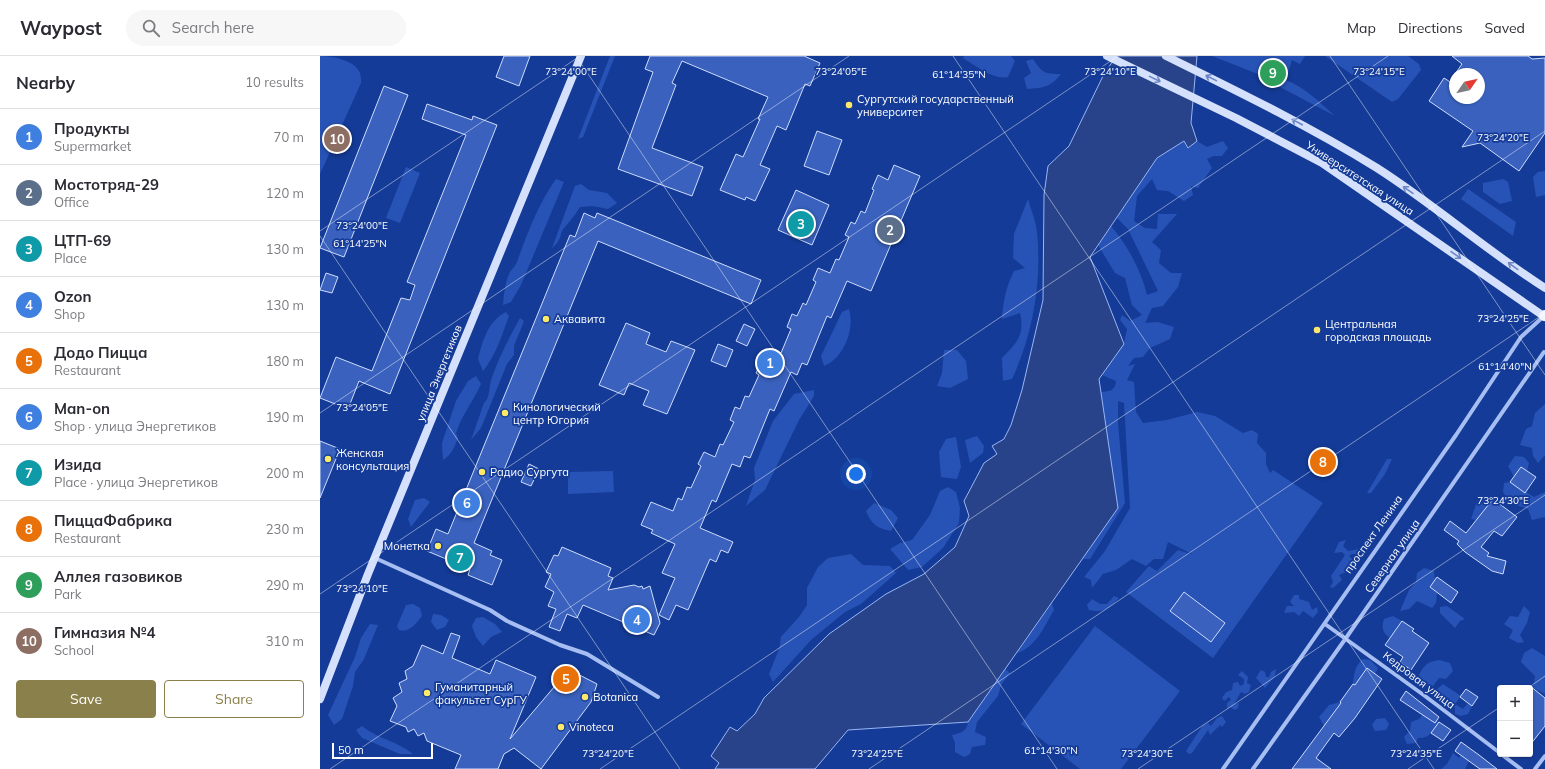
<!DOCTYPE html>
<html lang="en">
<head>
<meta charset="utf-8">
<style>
	:root { --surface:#fff; --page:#f7f7f7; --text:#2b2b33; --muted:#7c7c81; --line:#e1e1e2; --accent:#8a804b }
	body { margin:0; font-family:Mulish,sans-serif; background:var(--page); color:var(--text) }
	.controls { position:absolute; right:12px; bottom:12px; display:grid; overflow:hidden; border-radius:4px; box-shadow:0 1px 3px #0004 }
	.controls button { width:36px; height:36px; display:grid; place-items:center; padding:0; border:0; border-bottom:1px solid var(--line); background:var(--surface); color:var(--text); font:20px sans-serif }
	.compass { position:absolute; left:1129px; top:12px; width:36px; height:36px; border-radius:50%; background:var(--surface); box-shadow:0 1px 3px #0004; rotate:56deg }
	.scale { position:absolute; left:12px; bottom:10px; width:101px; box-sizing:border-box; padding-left:4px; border:2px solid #fff; border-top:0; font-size:11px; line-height:14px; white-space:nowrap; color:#fff; -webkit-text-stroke:3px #143b97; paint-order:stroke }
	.you { position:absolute; left:536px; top:418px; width:14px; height:14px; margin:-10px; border:3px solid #fff; border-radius:50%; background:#1a73e8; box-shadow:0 0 0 6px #1a73e833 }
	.badge { display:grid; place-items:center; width:26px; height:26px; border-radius:50%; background:var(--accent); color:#fff; font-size:13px; font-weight:700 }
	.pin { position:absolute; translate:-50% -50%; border:2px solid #fff; box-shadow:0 1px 4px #0006 }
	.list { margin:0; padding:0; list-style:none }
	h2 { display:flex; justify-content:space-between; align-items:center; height:52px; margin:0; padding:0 16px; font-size:17px }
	h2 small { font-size:13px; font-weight:400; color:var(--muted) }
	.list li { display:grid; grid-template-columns:26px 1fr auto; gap:12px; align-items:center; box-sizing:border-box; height:56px; padding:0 16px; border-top:1px solid var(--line) }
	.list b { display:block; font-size:15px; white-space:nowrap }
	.list p { margin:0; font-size:13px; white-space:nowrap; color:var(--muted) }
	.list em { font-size:13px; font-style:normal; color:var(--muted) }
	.actions { display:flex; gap:8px; padding:12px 16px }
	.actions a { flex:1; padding:9px 0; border:1px solid var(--accent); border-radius:4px; text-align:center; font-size:14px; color:var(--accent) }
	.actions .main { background:var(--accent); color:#fff }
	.icon { flex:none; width:22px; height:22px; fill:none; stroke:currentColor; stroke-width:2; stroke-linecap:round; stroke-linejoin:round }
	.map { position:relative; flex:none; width:1225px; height:713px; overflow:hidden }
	header { display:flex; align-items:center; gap:24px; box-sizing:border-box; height:56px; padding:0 20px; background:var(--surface); border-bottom:1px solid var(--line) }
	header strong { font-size:19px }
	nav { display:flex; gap:22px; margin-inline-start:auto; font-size:14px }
	.search { width:280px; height:36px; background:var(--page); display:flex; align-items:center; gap:10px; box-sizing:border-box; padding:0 14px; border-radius:22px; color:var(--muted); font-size:15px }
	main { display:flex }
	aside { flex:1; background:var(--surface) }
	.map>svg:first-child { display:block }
	.green { fill:#2853b6 }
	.water { fill:#284389; stroke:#99b6f5 }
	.building { fill:#3961bd; stroke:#cedcfd }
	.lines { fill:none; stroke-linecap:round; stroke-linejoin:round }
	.street { stroke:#a6bef2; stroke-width:4 }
	.secondary { stroke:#d5e1fc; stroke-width:8 }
	.primary { stroke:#f2f5ff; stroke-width:10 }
	.oneway { stroke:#6b86c4 }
	.ticks { fill:none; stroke:#fff; stroke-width:1; stroke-opacity:0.45 }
	.poi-dot { fill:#ffe968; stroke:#143b97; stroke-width:1.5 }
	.labels { text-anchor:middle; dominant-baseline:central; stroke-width:3.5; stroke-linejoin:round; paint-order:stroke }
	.poi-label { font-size:11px; fill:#fff; stroke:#143b97; text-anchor:start }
	.street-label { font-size:11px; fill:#fff; stroke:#143b97 }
	.ticks-label { font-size:10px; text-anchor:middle; fill:#fff; stroke:#143b97; stroke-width:3.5; stroke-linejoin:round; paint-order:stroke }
</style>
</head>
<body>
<header>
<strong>Waypost</strong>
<div class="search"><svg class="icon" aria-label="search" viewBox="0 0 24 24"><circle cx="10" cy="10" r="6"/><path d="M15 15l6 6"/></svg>Search here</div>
<nav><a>Map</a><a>Directions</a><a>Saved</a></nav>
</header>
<main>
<aside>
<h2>Nearby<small>10 results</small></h2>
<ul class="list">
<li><span class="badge" style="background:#3f7fe0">1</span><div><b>Продукты</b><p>Supermarket</p></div><em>70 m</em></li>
<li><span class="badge" style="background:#5c6f8a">2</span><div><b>Мостотряд-29</b><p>Office</p></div><em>120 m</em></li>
<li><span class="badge" style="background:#0f9aa8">3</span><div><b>ЦТП-69</b><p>Place</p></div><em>130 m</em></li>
<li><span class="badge" style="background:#3f7fe0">4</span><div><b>Ozon</b><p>Shop</p></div><em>130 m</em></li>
<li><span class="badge" style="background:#e8710a">5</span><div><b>Додо Пицца</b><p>Restaurant</p></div><em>180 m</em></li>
<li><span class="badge" style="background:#3f7fe0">6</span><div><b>Man-on</b><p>Shop · улица Энергетиков</p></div><em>190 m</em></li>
<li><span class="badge" style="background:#0f9aa8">7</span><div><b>Изида</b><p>Place · улица Энергетиков</p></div><em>200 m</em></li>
<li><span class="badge" style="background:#e8710a">8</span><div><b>ПиццаФабрика</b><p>Restaurant</p></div><em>230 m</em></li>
<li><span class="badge" style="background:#2e9e5b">9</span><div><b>Аллея газовиков</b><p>Park</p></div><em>290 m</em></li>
<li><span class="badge" style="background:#8d6e63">10</span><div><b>Гимназия №4</b><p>School</p></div><em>310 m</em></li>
</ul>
<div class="actions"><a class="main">Save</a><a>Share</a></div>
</aside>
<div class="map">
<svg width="1225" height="713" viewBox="0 0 1225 713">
	<rect width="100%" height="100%" fill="#143b97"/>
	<path class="green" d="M0 0C12 0 35 4 40 17 41 20 41 24 41 27L0 118Z
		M290 0H295L263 81 258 83Z
		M644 0H691L695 5 688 21C673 24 656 10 643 2Z
		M892 0H985L980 8 972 4 966 24C986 32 999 46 1015 60L960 31 941 24 943 20Z
		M1005 0H1088L1099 8 1101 14 1078 43 1072 46Z
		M713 3C722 17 725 18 741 18 731 31 723 32 707 33L704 22 711 17 706 5Z
		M864 85 868 92 877 85 887 91 903 85 908 92 902 100H893L887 103 892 112 878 132 871 130 873 139 864 145 848 135 837 134 832 123 817 140 814 165 825 172 837 173 838 158H857L832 186 841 194 839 207 851 217H862L858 231 843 250 832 252 825 267 838 266 854 271 850 283 830 292 823 301 814 302 808 310 815 308 807 324 814 326 816 356 823 367 847 364 877 356 895 360 923 377 932 374 938 378 937 387 946 397V408L950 417 953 414 1003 447 893 602 806 536 829 510 837 515 858 494 874 499 848 486 843 503H834L826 510 812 503 796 514 783 518 772 532 771 524 764 521 785 495 810 452 804 347 798 345V367L805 447 770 503H761L798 452 781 336C790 335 795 335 796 325L782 319 804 288 807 273 800 264 802 259 810 265 822 259 812 249 805 222 795 217 778 189 790 169C807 188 821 214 827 239L838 235 808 173 796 161 837 102Z
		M86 111 100 117 80 167 66 162Z
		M1225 115V139L1216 141 1213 121 1218 116Z
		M236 123 244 126 201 229 191 246 183 249C184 238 185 226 190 216 193 212 197 208 198 203 209 173 218 149 236 123Z
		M1183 123 1188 126 1192 145 1180 148 1163 136V127Z
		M261 128 269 134 287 137 297 147 288 153 272 150 260 151C255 159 251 164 245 171 238 178 244 182 232 192L255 130Z
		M1148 133 1196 166 1193 180 1141 143Z
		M708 143C711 154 716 165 717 176 722 226 713 278 692 323L683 325 682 302C697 287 705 279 700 257L682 263C683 246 686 231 694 215L705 212 693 202 694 178Z
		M529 253C535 273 524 302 504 310L501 300 522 256Z
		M186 256 189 260C182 279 176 299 163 315L158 303C163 284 168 265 186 256Z
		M200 262 204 265 194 290V299L187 308 161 372 151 384 164 347C170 342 169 332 171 324 178 303 189 282 200 262Z
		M624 294H637L646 305 648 323 630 332 617 330 622 317Z
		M156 320 161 328C153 346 142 358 136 377L138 382C134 392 132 398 123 404L122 387 136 345 148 325Z
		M494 334V340L479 364 445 434 426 450 435 424 434 412 453 365 474 338Z
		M1225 348V399L1218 407 1213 400 1212 392 1200 389 1206 373 1212 370 1215 357Z
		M657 380 664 390 663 397 650 407 645 384Z
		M636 381 641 411 637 423 621 421 619 396 626 383Z
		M1195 400 1204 401 1209 407 1207 415 1201 411 1194 421 1188 410Z
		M1067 403H1072L1065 418 1051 437H1047Z
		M293 415 294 436 248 438V416Z
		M1190 426 1214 441 1225 436V462V461L1212 464 1208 453 1190 447 1183 436 1184 427Z
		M628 431 636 436 640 452 639 467 623 492 602 511 588 514 570 493 580 487 592 484 610 459 620 435Z
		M1165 440 1173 443 1157 464 1151 463 1157 446Z
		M104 442 110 446 91 471 88 463 95 444Z
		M554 447 571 454 578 462 571 475C558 473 551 468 546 455Z
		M1026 484 1023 490 1028 495 1039 493 1037 498H1032L1029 500 1033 504 1026 516 1019 519 1022 524 1013 532 1010 531 1013 526 1011 520 1025 499 1022 496 1014 497 1019 486Z
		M531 498 543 509 570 510 576 517 541 548 525 556 491 584 453 626 449 618 459 593 461 581 479 561 487 549V532L498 511 508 502Z
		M1104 512 1114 515 1115 524 1110 531 1117 537 1116 547 1112 552 1097 545 1089 553 1080 555 1089 534 1096 526 1097 517Z
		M974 539H979V543L989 546 992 554 997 551 998 556 993 562 983 555 979 560 974 556 964 557 967 550H974L970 546Z
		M794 540 799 542C788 553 785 557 769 554L767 549 772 543 780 548H787Z
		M732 547 734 554C724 571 716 591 697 597Z
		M93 548 100 552 102 560C96 568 89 577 79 574L77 570 86 549Z
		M1127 550 1145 563 1140 565 1135 572 1120 557V551Z
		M1204 550 1210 556 1207 567 1200 579 1204 586 1198 587 1189 582 1193 574 1184 568 1190 560 1198 561Z
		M113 558 121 559 129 564 125 571 117 574 111 566Z
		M1073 560 1082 565 1070 582C1063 577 1061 572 1064 563Z
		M163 561 175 568 182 576 171 581 163 590 156 581 152 570 156 562Z
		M50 568 58 569 44 603 35 616 33 630 22 663 14 669 8 659 35 601 41 582Z
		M775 570 860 635 801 713H760L701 668Z
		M1212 592 1225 600V638L1213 632 1215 620 1201 606 1204 597Z
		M1043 603 1050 604 1058 612 1055 618 1047 612 1035 629 1033 628C1034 617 1035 610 1043 603Z
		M1119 604 1130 607 1133 615 1126 623 1119 622 1113 630 1103 627 1099 619C1104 609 1107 606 1119 604Z
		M685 613 690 617 681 629 678 640 657 666 655 676 666 681 665 689 652 691 650 698 644 701 635 696V687L632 679C640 677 647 676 648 666Z
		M956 613 955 620 945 632 936 622 941 614 945 616 946 621H949L951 616Z
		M922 615 928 621 927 627 931 629 929 636 925 638 921 636 914 648 919 647 918 652 915 654 910 651 907 653V647L911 644 909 641 904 645 902 642 906 636 912 634 913 627 918 626 920 630 924 628V623L918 619Z
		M1123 628 1141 640 1135 648 1143 653 1148 647 1152 650 1148 658 1141 660 1135 658V652L1117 642 1116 634Z
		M1020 646 1024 652 1004 670 999 661 1009 649Z
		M1108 652 1119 666C1113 675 1109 683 1098 682L1096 687 1087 688 1084 681 1090 675 1091 666 1099 663Z
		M902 660 906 666 902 671 900 669 890 679 888 674 872 697 869 698 866 695 883 669 888 667 891 670 897 662Z
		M1065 662 1069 668 1066 674 1055 675 1052 669 1056 663Z
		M42 670C58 683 77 685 93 698H80L42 682 36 674Z
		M1133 697 1139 702 1141 699 1149 705 1145 713H1121L1127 708Z"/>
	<path class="water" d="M796 0H877L871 67 877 85 868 92 864 85 837 102 770 201 804 288 779 323 798 452 648 666 528 674 495 713H395L399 707 391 700 410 671 417 675 435 658 444 642 509 578 566 538 604 518 635 491 649 460 644 445 664 407 677 398 672 390 684 383 691 369 702 334 723 244 724 139 728 110 749 90 783 20Z"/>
	<path class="building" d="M184 0H210L199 30 176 21Z
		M330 0H484L500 7 490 30 485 28 466 74 457 70 440 109 450 113 435 145 426 141 425 144 400 134 416 98 423 101 440 63H438L448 41 362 5 352 27 356 29 332 92 383 111 372 140 298 113 333 16 325 13Z
		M1132 0H1208L1212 3 1225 2V77L1199 115 1160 87 1142 91 1153 75 1109 45 1124 22 1135 29V42H1159V18H1135L1142 8Z
		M64 30 88 39 24 201 0 192Z
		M107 48 152 64 153 60 177 69 70 338 39 325 28 353 0 342 16 301 52 315 81 242 90 244 95 229 87 226 146 79 102 63Z
		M497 75 522 84 509 119 484 110Z
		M574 109 600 120 551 235 527 225 511 262 507 260 487 309 482 307 477 319 471 316 454 355 450 353 430 402 424 400 420 411 412 408 396 446 392 444 380 472 413 486 408 497 401 494 396 506 390 503 368 554 356 549 349 564 339 559 355 522 342 517 355 488 331 477 333 474 321 469 331 446 353 455 358 442 362 444 367 431 371 432 381 410 378 408 384 396 395 401 400 388 403 389 414 366 410 364 415 351 420 353 425 340 429 341 439 319 436 317 442 304 452 308 458 295 461 297 471 273 467 271 472 258 477 260 483 247 486 249 496 226 493 224 498 212 510 217 516 203 519 204 529 181 525 179 531 166 535 168 541 155 545 157 554 134 552 133 558 119 568 124Z
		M476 134 509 149 492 189 458 174Z
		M264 157 275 162 277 157 441 224 431 248 278 185 154 487 172 495 170 499 182 504 172 529 148 519 150 513 107 495 116 473 128 478 250 179 255 181Z
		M6 217 18 221 12 237 0 234Z
		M306 267 330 277 326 288 346 296 351 285 375 294 347 358 323 349 329 335 309 327 304 339 279 329Z
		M424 268 435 273 427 290 416 285Z
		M398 288 413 294 406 311 391 305Z
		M0 385 20 393 0 442Z
		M209 408 219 413 211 430 201 426Z
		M1201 411 1216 421 1205 437 1190 426Z
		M1173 443 1197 461 1182 480 1174 475 1161 491 1169 497 1167 500 1186 505 1183 518 1172 515 1145 496 1137 488 1139 485 1124 474 1130 465 1146 477Z
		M242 491 291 512 288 520 293 522 288 534 314 529 319 531 322 530 323 533 330 530 340 567 334 579 263 549 257 562 247 558 240 575 229 571 236 553 228 550 234 536 225 531 231 518 226 516 234 499 238 500Z
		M1117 521 1138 536 1131 547 1110 531Z
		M864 536 905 567 891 586 850 555Z
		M1082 565 1094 573 1092 575 1109 587 1091 614 1080 606 1083 601 1065 589Z
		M131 577 140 580 132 602 170 618 176 604 216 621 190 683 240 624 246 612 277 628 271 646 221 713 194 692 184 698 178 713H135L141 699 107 685 104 677 98 680 94 673 88 676 86 671 70 665 77 650 73 642 82 636 79 627 87 623 85 615 93 610 102 589 123 598Z
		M1047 612 1062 623 1035 662 1019 681 1014 677 996 702 1011 713H972L1021 647 1020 646 1033 628 1035 629Z
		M1210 630 1225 642V670L1210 689Z
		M1146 633 1158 641 1152 650 1140 641Z
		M1086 635 1119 661 1115 667 1080 644Z
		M1119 666 1131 674 1123 685 1111 677Z
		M1141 686 1159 699 1177 713H1160L1135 695Z"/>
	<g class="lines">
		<path class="street" d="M55 502 170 554 187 565 240 589 267 598 338 641
			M1005 568 1105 640 1180 697
			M1181 698 1201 713
			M903 713 1136 379 1201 281 1224 260
			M933 713 1026 582 1224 296
			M1215 713 1225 700"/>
		<path class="secondary" d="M787 0 916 62 1002 107 1225 261
			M846 0C917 35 989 70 1057 112 1115 149 1167 195 1225 232
			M0 643 48 518 261 0"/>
		<path class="primary" d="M1224 260 1225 259"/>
	</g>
	<defs><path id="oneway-shaft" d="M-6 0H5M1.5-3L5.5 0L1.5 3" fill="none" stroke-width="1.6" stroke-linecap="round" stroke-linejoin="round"/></defs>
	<g class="oneway">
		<use href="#oneway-shaft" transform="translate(891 22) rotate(-154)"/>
		<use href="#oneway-shaft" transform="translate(835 23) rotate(26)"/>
		<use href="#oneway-shaft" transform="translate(977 66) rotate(-152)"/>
		<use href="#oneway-shaft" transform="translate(1088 134) rotate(-145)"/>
		<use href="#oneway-shaft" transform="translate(1136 199) rotate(35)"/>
		<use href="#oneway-shaft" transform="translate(1193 210) rotate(-144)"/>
	</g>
	<path class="ticks" d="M256 0 737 713M633 0 1114 713M1010 0 1225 319M0 175 260 0M0 180 360 713M0 357 529 0M0 538 798 0M1208 632 1225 620M10 713 1068 0M280 713 1225 75M549 713 1225 257M818 713 1225 439M1088 713 1180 651"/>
	<g class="poi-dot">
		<circle cx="529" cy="49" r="4"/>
		<circle cx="226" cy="263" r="4"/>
		<circle cx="997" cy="274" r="4"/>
		<circle cx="185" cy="357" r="4"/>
		<circle cx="8" cy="403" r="4"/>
		<circle cx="162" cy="416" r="4"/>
		<circle cx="118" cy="490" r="4"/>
		<circle cx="107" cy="637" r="4"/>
		<circle cx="265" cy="641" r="4"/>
		<circle cx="241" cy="671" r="4"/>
	</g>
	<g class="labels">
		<g class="poi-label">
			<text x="537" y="43">Сургутский государственный<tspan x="537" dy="13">университет</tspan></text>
			<text x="234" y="263">Аквавита</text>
			<text x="1005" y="268">Центральная<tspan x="1005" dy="13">городская площадь</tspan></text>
			<text x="193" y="351">Кинологический<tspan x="193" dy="13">центр Югория</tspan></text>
			<text x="16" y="397">Женская<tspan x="16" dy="13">консультация</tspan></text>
			<text x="170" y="416">Радио Сургута</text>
			<text x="110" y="490" text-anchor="end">Монетка</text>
			<text x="115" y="631">Гуманитарный<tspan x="115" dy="13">факультет СурГУ</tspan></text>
			<text x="273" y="641">Botanica</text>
			<text x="249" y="671">Vinoteca</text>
		</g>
		<g class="street-label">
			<text transform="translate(1040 122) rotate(33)">Университетская улица</text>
			<text transform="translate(119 317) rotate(-68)">улица Энергетиков</text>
			<text transform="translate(1053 478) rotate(-55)">проспект Ленина</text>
			<text transform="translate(1072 500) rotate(-55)">Северная улица</text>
			<text transform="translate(1099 624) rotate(37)">Кедровая улица</text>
		</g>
	</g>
	<g class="ticks-label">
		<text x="251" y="19">73°24'00"E</text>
		<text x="521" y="19">73°24'05"E</text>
		<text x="790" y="19">73°24'10"E</text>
		<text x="1059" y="19">73°24'15"E</text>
		<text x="639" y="22">61°14'35"N</text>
		<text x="1183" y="85">73°24'20"E</text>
		<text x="42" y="173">73°24'00"E</text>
		<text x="40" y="191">61°14'25"N</text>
		<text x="1183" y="266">73°24'25"E</text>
		<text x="1185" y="314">61°14'40"N</text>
		<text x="42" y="355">73°24'05"E</text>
		<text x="1183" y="448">73°24'30"E</text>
		<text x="42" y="536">73°24'10"E</text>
		<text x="731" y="698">61°14'30"N</text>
		<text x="288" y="701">73°24'20"E</text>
		<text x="557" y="701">73°24'25"E</text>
		<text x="827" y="701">73°24'30"E</text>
		<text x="1096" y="701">73°24'35"E</text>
	</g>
</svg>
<div class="controls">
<button>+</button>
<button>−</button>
</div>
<svg class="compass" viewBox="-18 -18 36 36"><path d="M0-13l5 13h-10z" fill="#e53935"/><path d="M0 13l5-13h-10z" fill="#7c7c81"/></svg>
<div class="scale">50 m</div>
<div class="you"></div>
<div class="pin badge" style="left:450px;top:307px;background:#3f7fe0">1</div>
<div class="pin badge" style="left:570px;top:174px;background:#5c6f8a">2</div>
<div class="pin badge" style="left:481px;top:168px;background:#0f9aa8">3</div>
<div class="pin badge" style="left:317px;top:564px;background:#3f7fe0">4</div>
<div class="pin badge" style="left:246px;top:623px;background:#e8710a">5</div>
<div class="pin badge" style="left:147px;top:447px;background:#3f7fe0">6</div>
<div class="pin badge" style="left:140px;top:502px;background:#0f9aa8">7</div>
<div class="pin badge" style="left:1003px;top:406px;background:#e8710a">8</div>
<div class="pin badge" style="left:953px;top:17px;background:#2e9e5b">9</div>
<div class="pin badge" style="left:17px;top:83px;background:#8d6e63">10</div>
</div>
</main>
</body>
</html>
